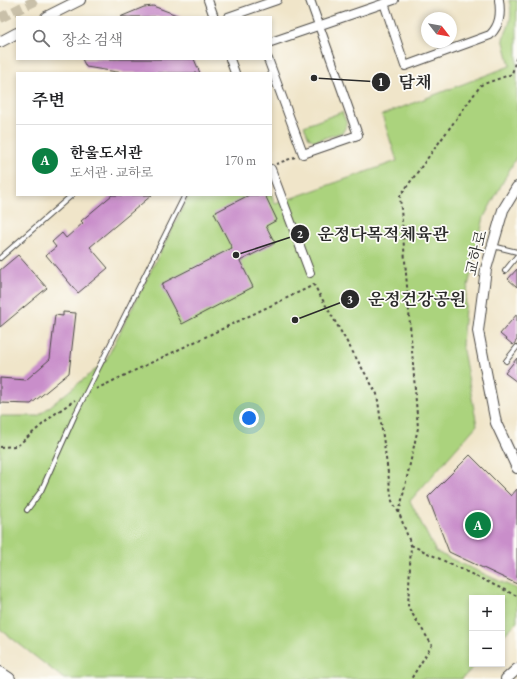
<!DOCTYPE html>
<html lang="ko">
<head>
<meta charset="utf-8">
<style>
	:root { --surface:#fff; --page:#f6f6f6; --text:#202124; --muted:#757577; --line:#e0e0e0; --accent:#0b8043 }
	body { margin:0; font-family:"EB Garamond","Noto Serif KR",serif; background:var(--page); color:var(--text) }
	.controls { position:absolute; right:12px; bottom:12px; display:grid; overflow:hidden; border-radius:0px; box-shadow:0 2px 6px #0003 }
	.controls button { width:36px; height:36px; display:grid; place-items:center; padding:0; border:0; border-bottom:1px solid var(--line); background:var(--surface); color:var(--text); font:20px sans-serif }
	.compass { position:absolute; left:421px; top:12px; width:36px; height:36px; border-radius:50%; background:var(--surface); box-shadow:0 2px 6px #0003; rotate:121deg }
	.you { position:absolute; left:249px; top:418px; width:14px; height:14px; margin:-10px; border:3px solid #fff; border-radius:50%; background:#1a73e8; box-shadow:0 0 0 6px #1a73e833 }
	.badge { display:grid; place-items:center; width:26px; height:26px; border-radius:50%; background:var(--accent); color:#fff; font-size:13px; font-weight:700 }
	.pin { position:absolute; translate:-50% -50%; border:2px solid #fff; box-shadow:0 1px 4px #0006 }
	.list { margin:0; padding:0; list-style:none }
	h2 { display:flex; justify-content:space-between; align-items:center; height:52px; margin:0; padding:0 16px; font-size:17px }
	h2 small { font-size:13px; font-weight:400; color:var(--muted) }
	.list li { display:grid; grid-template-columns:26px 1fr auto; gap:12px; align-items:center; box-sizing:border-box; height:72px; padding:0 16px; border-top:1px solid var(--line) }
	.list b { display:block; font-size:15px; white-space:nowrap }
	.list p { margin:0; font-size:13px; white-space:nowrap; color:var(--muted) }
	.list em { font-size:13px; font-style:normal; color:var(--muted) }
	.icon { flex:none; width:22px; height:22px; fill:none; stroke:currentColor; stroke-width:2; stroke-linecap:round; stroke-linejoin:round }
	.map { position:relative; flex:none; width:517px; height:679px; overflow:hidden }
	.search { position:absolute; background:var(--surface); box-shadow:0 2px 6px #0003; left:16px; top:16px; width:256px; height:44px; display:flex; align-items:center; gap:10px; box-sizing:border-box; padding:0 14px; border-radius:0px; color:var(--muted); font-size:15px }
	.panel { position:absolute; background:var(--surface); box-shadow:0 2px 6px #0003; left:16px; top:72px; width:256px; height:124px; border-radius:0px }
	.map>svg:first-child { display:block }
	.green { fill:#abd37d; stroke:#6b7f54 }
	.building { fill:#c98eca }
	.lines { fill:none; stroke-linecap:round; stroke-linejoin:round }
	.tertiary-tunnel { stroke:#c9c0a9; stroke-width:10; stroke-dasharray:10 5; stroke-linecap:butt }
	.service-casing { stroke:#494743; stroke-width:6 }
	.minor-casing { stroke:#494743; stroke-width:10 }
	.tertiary-casing { stroke:#494743; stroke-width:12 }
	.secondary-casing { stroke:#494743; stroke-width:14 }
	.path { stroke:#494743; stroke-width:2; stroke-dasharray:3 3; stroke-linecap:butt }
	.service { stroke:#fff; stroke-width:4 }
	.minor { stroke:#fff; stroke-width:8 }
	.tertiary { stroke:#fff; stroke-width:10 }
	.secondary { stroke:#fff; stroke-width:12 }
	.labels { text-anchor:middle; dominant-baseline:central; stroke-width:3.5; stroke-linejoin:round; paint-order:stroke }
	.street-label { font-size:16px; fill:#2b2b2b; stroke:#fdfcf7 }
	.leader { fill:none; stroke:#2b2b2b; stroke-width:1.5 }
	.callout-dot { fill:#2b2b2b; stroke:#fdfcf7; stroke-width:1.5 }
	.mark-label { font-size:12px; text-anchor:middle; font-weight:bold; fill:#fff }
	.callout-label { font-size:17px; text-anchor:middle; font-weight:bold; fill:#2b2b2b; stroke:#fdfcf7; stroke-width:3.5; stroke-linejoin:round; paint-order:stroke }
</style>
</head>
<body>
<div class="map">
<svg width="517" height="679" viewBox="0 0 517 679">
	<rect width="100%" height="100%" fill="#fdfcf7"/>
	<filter id="ink" filterUnits="userSpaceOnUse"><feTurbulence type="fractalNoise" baseFrequency=".025" numOctaves="2"/><feDisplacementMap in="SourceGraphic" scale="8" xChannelSelector="R" yChannelSelector="G"/><feConvolveMatrix kernelMatrix="1 2 1 2 8 2 1 2 1" color-interpolation-filters="sRGB"/></filter>
	<filter id="wash" filterUnits="userSpaceOnUse"><feTurbulence type="fractalNoise" baseFrequency=".012" numOctaves="4" result="noise"/><feDisplacementMap in="SourceGraphic" scale="16" xChannelSelector="R" yChannelSelector="G"/><feGaussianBlur stdDeviation="0.9" result="paint"/><feColorMatrix in="noise" values="0 0 0 0 0 0 0 0 0 0 0 0 0 0 0 0 0 1.4 0 .05"/><feComposite in="paint" operator="in"/></filter>
	<g filter="url(#wash)">
		<rect width="100%" height="100%" fill="#f0e5c9"/>
		<path class="green" d="M509 0H517V156L484 217 466 295 462 345 477 425 410 501 436 552 517 589V622L502 637V598H472V664H476L462 679H64L0 629V416H38L105 362 189 195H271V193L275 204 397 161 382 115 510 66 503 38C510 26 513 14 509 0Z
			M342 112 347 124 343 132 315 141 309 138 304 126Z"/>
		<g id="blocks">
			<path class="building" d="M153 6 182 17H120L144 7Z
				M82 59H194L200 73H123L86 67Z
				M112 195H152L90 247 108 268 78 293 46 255 56 247 52 242 62 233 66 238 83 223 81 221Z
				M249 195H265L277 220 266 226 275 243 240 261 253 287 182 324 161 284 232 248 214 213Z
				M18 255 47 288 0 327V270Z
				M517 269V287L508 279Z
				M63 312 76 313 69 373 31 404 0 403V378L26 380 50 359 55 315 63 316Z
				M517 314V340L513 345 500 334Z
				M517 358V382L505 373Z
				M470 455 511 496 517 489V584L449 552 428 497Z"/>
		</g>
	</g>
	<g filter="url(#ink)">
		<use href="#blocks" fill-opacity="0" stroke="#494743" stroke-width="1"/>
		<g class="lines">
			<path class="tertiary-tunnel" d="M0 18 37 0"/>
			<g class="service-casing">
				<path id="service" d="M493 246 517 252
					M0 258 72 195
					M505 271 517 256
					M506 361 517 347
					M27 510 41 491 75 415 185 195"/>
			</g>
			<g class="minor-casing">
				<path id="minor" d="M208 0 214 17
					M384 3 405 66 490 35C500 25 501 14 499 0
					M228 17 277 0
					M271 42 394 0
					M230 59 235 73
					M268 59 303 154 358 135 310 0
					M271 169 310 273"/>
			</g>
			<g class="tertiary-casing">
				<path id="tertiary" d="M46 17 80 0
					M0 42 17 33
					M517 187 503 210 486 269 478 331 496 423 517 468
					M506 679 517 669"/>
			</g>
			<g class="secondary-casing">
				<path id="secondary" d="M0 673 9 679"/>
			</g>
			<path class="path" d="M276 164 295 157
				M96 389 314 285 377 394 392 501 399 513 411 545 408 607 432 645 411 679
				M0 447 17 446 56 413 75 400
				M399 513 418 428 400 196 481 85 512 74 517 55
				M411 545 517 596"/>
			<use href="#service" class="service"/>
			<use href="#minor" class="minor"/>
			<use href="#tertiary" class="tertiary"/>
			<use href="#secondary" class="secondary"/>
		</g>
	</g>
	<g class="labels">
		<g class="street-label">
			<text transform="translate(476 253) rotate(-76)">교하로</text>
		</g>
	</g>
	<path class="leader" d="M314 78L381 82M236 255L300 234M295 320L350 299"/>
	<g class="callout-dot">
		<circle cx="314" cy="78" r="4"/>
		<circle cx="236" cy="255" r="4"/>
		<circle cx="295" cy="320" r="4"/>
		<circle cx="381" cy="82" r="10"/>
		<circle cx="300" cy="234" r="10"/>
		<circle cx="350" cy="299" r="10"/>
	</g>
	<g class="mark-label">
		<text x="381" y="86">1</text>
		<text x="300" y="238">2</text>
		<text x="350" y="303">3</text>
	</g>
	<g class="callout-label">
		<text x="415" y="88">담채</text>
		<text x="383" y="240">운정다목적체육관</text>
		<text x="417" y="305">운정건강공원</text>
	</g>
</svg>
<div class="controls">
<button>+</button>
<button>−</button>
</div>
<svg class="compass" viewBox="-18 -18 36 36"><path d="M0-13l5 13h-10z" fill="#e53935"/><path d="M0 13l5-13h-10z" fill="#757577"/></svg>
<div class="you"></div>
<div class="pin badge" style="left:478px;top:525px">A</div>
<div class="search"><svg class="icon" aria-label="search" viewBox="0 0 24 24"><circle cx="10" cy="10" r="6"/><path d="M15 15l6 6"/></svg>장소 검색</div>
<section class="panel">
<h2>주변<small></small></h2>
<ul class="list">
<li><span class="badge">A</span><div><b>한울도서관</b><p>도서관 · 교하로</p></div><em>170 m</em></li>
</ul>
</section>
</div>
</body>
</html>
